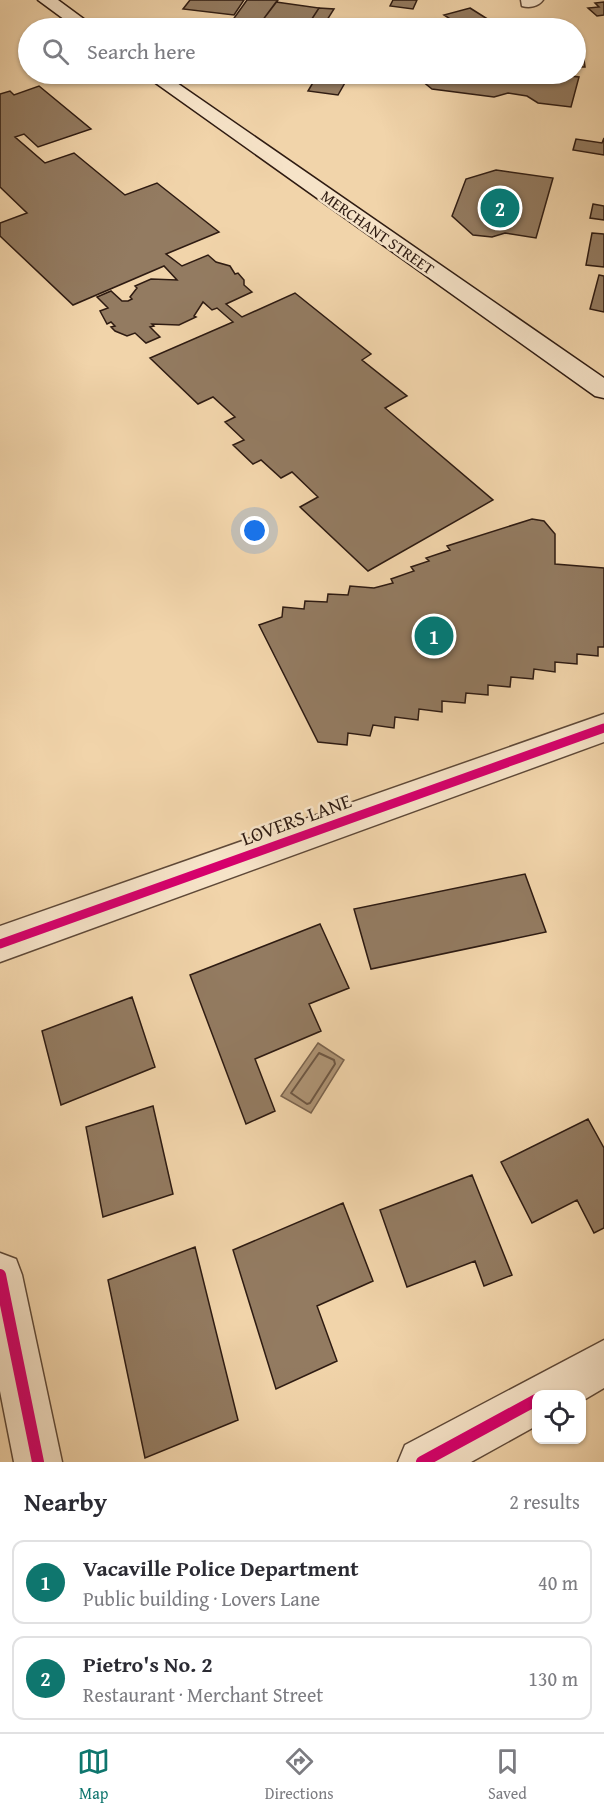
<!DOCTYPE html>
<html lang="en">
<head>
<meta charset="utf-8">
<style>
	:root { --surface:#fff; --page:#f7f7f7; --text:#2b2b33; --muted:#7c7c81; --line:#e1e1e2; --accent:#0f766e }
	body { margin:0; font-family:"Gentium Book Plus",serif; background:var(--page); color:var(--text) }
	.controls { position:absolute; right:18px; bottom:18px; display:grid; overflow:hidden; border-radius:12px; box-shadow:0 2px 4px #0004 }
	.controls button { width:54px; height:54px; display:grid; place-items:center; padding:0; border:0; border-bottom:2px solid var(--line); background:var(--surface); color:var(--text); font:30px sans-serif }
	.you { position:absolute; left:255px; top:531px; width:21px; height:21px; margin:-15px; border:4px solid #fff; border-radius:50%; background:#1a73e8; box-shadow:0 0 0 9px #1a73e833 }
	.badge { display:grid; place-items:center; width:39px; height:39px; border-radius:50%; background:var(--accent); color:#fff; font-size:20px; font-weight:700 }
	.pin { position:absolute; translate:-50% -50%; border:3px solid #fff; box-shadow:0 2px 6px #0006 }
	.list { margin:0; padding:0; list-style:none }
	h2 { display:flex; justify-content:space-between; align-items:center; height:78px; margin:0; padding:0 24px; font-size:26px }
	h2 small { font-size:20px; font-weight:400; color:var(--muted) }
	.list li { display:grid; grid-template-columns:39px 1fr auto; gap:18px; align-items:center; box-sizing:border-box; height:84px; margin:0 12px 12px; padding:0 12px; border:2px solid var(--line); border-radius:12px }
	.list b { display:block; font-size:22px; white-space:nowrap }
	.list p { margin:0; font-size:20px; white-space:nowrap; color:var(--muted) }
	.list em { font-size:20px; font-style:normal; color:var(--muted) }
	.icon { flex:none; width:33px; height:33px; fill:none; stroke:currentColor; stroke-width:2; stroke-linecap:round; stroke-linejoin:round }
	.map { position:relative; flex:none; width:604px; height:1462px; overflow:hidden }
	.search { position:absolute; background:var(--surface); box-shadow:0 2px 4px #0004; left:18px; right:18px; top:18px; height:66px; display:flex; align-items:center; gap:15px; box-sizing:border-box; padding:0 21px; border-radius:33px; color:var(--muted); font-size:22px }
	.sheet { height:270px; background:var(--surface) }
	nav { display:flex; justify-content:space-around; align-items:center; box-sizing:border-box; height:84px; border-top:2px solid var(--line); background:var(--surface); font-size:16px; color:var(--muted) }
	nav a { display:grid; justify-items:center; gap:3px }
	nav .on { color:var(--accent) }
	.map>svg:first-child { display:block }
	.water { fill:#af9576; stroke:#7b644e; stroke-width:1.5 }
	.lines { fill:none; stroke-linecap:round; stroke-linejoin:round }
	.shore { stroke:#6e5844; stroke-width:2 }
	.building { fill:#937b61; stroke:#2e1b12; stroke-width:1.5 }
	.street-casing { stroke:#5f4938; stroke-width:3 }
	.secondary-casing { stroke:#2e1b12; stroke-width:3 }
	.street { fill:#f6e3c8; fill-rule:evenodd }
	.secondary { fill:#f6e3c8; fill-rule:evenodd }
	.cycleway-far1-casing { stroke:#f6e3c8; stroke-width:13 }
	.cycleway-casing { stroke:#f6e3c8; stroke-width:16 }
	.cycleway-far1 { stroke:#d6006c; stroke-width:9 }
	.cycleway { stroke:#d6006c; stroke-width:12 }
	.labels { text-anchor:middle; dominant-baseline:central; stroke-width:5; stroke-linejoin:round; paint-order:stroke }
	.far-street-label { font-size:16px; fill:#2e1b12; stroke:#f6e3c8 }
	.street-label { font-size:20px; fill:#2e1b12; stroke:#f6e3c8 }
</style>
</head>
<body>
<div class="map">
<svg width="604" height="1462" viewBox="0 0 604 1462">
	<rect width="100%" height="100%" fill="#f1d4aa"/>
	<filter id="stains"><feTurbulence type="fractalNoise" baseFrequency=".00333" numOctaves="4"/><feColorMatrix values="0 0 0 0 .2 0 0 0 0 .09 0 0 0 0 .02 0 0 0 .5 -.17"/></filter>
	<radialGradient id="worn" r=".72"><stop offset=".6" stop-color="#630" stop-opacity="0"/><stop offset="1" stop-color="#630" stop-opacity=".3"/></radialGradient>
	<path class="water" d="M318 1043 344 1060 311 1113 281 1096Z"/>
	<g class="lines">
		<path class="shore" d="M319 1053 334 1060 335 1064 310 1103 307 1104 291 1093Z"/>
	</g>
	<path class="building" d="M190 0H244L234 15 183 9Z
		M247 0H278L259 25 253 24 250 28H227Z
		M393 0H417L413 9 390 6Z
		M276 2 319 8 306 28 259 25Z
		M604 2V15L597 16 588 8 599 7 595 3Z
		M319 8 334 9 322 28H306Z
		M470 8 497 25 484 28H464L444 15Z
		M576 52H583L585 67H576Z
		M318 74H350L338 95 308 91Z
		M361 74H552L579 77 571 107 538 103 527 96 508 93 494 97 432 89 422 81 403 79 390 83 362 79 365 75Z
		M39 86 91 129 38 147 24 134 15 137 45 163 74 153 125 195 157 183 219 232 166 254 182 266 208 255 216 262 230 266 235 274 238 273 244 280V285L252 292 226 304 242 317 295 293 371 354 362 360 407 396 385 408 493 500 368 571 300 507 318 497 292 472 281 478 261 460 253 464 233 445 244 440 225 422 235 417 213 397 198 404 150 358 233 322 217 308 212 310 203 302 194 316 196 317 179 325 152 324 154 326 150 327 160 337 146 343 135 333 127 336 115 331 111 327 115 326 111 322 107 324 100 311 108 308 97 297 111 291 122 301H128L132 299 130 297 137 288 135 286 151 279 177 280 164 266 73 305 0 236V223L27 213 0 187V94L10 91 14 95Z
		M604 138V155L573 150 576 139 602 143Z
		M496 170 553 178 536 238 505 233 492 237 473 235 452 216 466 179Z
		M593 204 604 206V220L590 218Z
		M592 233 604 234V267L586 265Z
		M599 275 604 276V312L590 309Z
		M532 519 544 521 555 534V564L604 568V647H598V656L577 654V664L555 662V672L534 669 533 679 511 677 510 687 488 685V695L466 693 465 703 442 701V712L419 709 418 720 395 717 394 728 373 725 370 736 348 733 347 745 318 742 259 625 282 617 283 607 304 609 305 601 327 602 328 594 348 595 350 586 374 588 393 583 391 579 414 571 411 567 429 561 426 558 450 550 447 546Z
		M525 874 546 932 371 969 354 909Z
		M320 924 349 988 309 1004 321 1031 255 1059 275 1111 246 1124 190 975Z
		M132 997 155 1067 61 1105 42 1031Z
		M153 1106 173 1194 103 1217 86 1127Z
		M588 1119 604 1148V1228L594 1233 577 1200 532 1223 501 1162Z
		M472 1175 512 1275 484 1286 475 1261 407 1287 380 1210Z
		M343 1203 373 1281 317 1306 337 1361 276 1389 233 1250Z
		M195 1247 238 1420 145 1458 108 1280Z"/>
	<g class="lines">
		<g class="street-casing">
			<path id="street" d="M521 0H543C538 7 529 8 522 6Z
				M604 714V742L0 962V926Z
				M0 1253 16 1259 22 1275 62 1462H14L0 1391Z
				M604 1340V1388L582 1401V1394H536V1426L471 1462H398L405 1445Z"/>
		</g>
		<g class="secondary-casing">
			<path id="secondary" d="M38 0H58L96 28H76Z
				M143 74H164L604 378V398L595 396Z"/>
		</g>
		<use href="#street" class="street"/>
		<use href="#secondary" class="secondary"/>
		<g class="cycleway-far1-casing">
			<path id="cycleway-far1" d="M0 944 604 728"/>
		</g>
		<g class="cycleway-casing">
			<path id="cycleway" d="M0 1275 38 1462
				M422 1462 536 1400"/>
		</g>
		<use href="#cycleway-far1" class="cycleway-far1"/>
		<use href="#cycleway" class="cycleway"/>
	</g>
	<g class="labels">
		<g class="far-street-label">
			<text transform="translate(378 232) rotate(35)">MERCHANT STREET</text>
		</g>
		<g class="street-label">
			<text transform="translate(296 819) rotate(-20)">LOVERS LANE</text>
		</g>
	</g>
	<rect width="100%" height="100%" filter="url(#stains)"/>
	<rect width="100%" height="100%" fill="url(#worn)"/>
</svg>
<div class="controls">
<button><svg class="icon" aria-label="locate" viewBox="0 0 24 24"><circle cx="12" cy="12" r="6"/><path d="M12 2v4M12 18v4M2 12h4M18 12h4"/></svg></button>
</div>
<div class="you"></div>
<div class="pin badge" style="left:434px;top:636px">1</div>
<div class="pin badge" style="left:500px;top:208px">2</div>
<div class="search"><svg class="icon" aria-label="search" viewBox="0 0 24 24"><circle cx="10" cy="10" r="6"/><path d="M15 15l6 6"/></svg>Search here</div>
</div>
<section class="sheet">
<h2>Nearby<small>2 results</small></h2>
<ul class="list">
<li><span class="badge">1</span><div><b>Vacaville Police Department</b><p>Public building · Lovers Lane</p></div><em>40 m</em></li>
<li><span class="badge">2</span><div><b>Pietro's No. 2</b><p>Restaurant · Merchant Street</p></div><em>130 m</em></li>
</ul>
</section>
<nav>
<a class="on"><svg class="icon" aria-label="map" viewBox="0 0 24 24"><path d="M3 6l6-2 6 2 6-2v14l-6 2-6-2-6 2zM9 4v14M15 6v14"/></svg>Map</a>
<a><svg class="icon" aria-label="directions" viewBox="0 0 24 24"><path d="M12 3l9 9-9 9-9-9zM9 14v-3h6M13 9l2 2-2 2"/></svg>Directions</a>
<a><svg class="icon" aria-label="saved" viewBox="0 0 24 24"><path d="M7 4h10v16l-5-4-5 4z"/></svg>Saved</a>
</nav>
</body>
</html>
